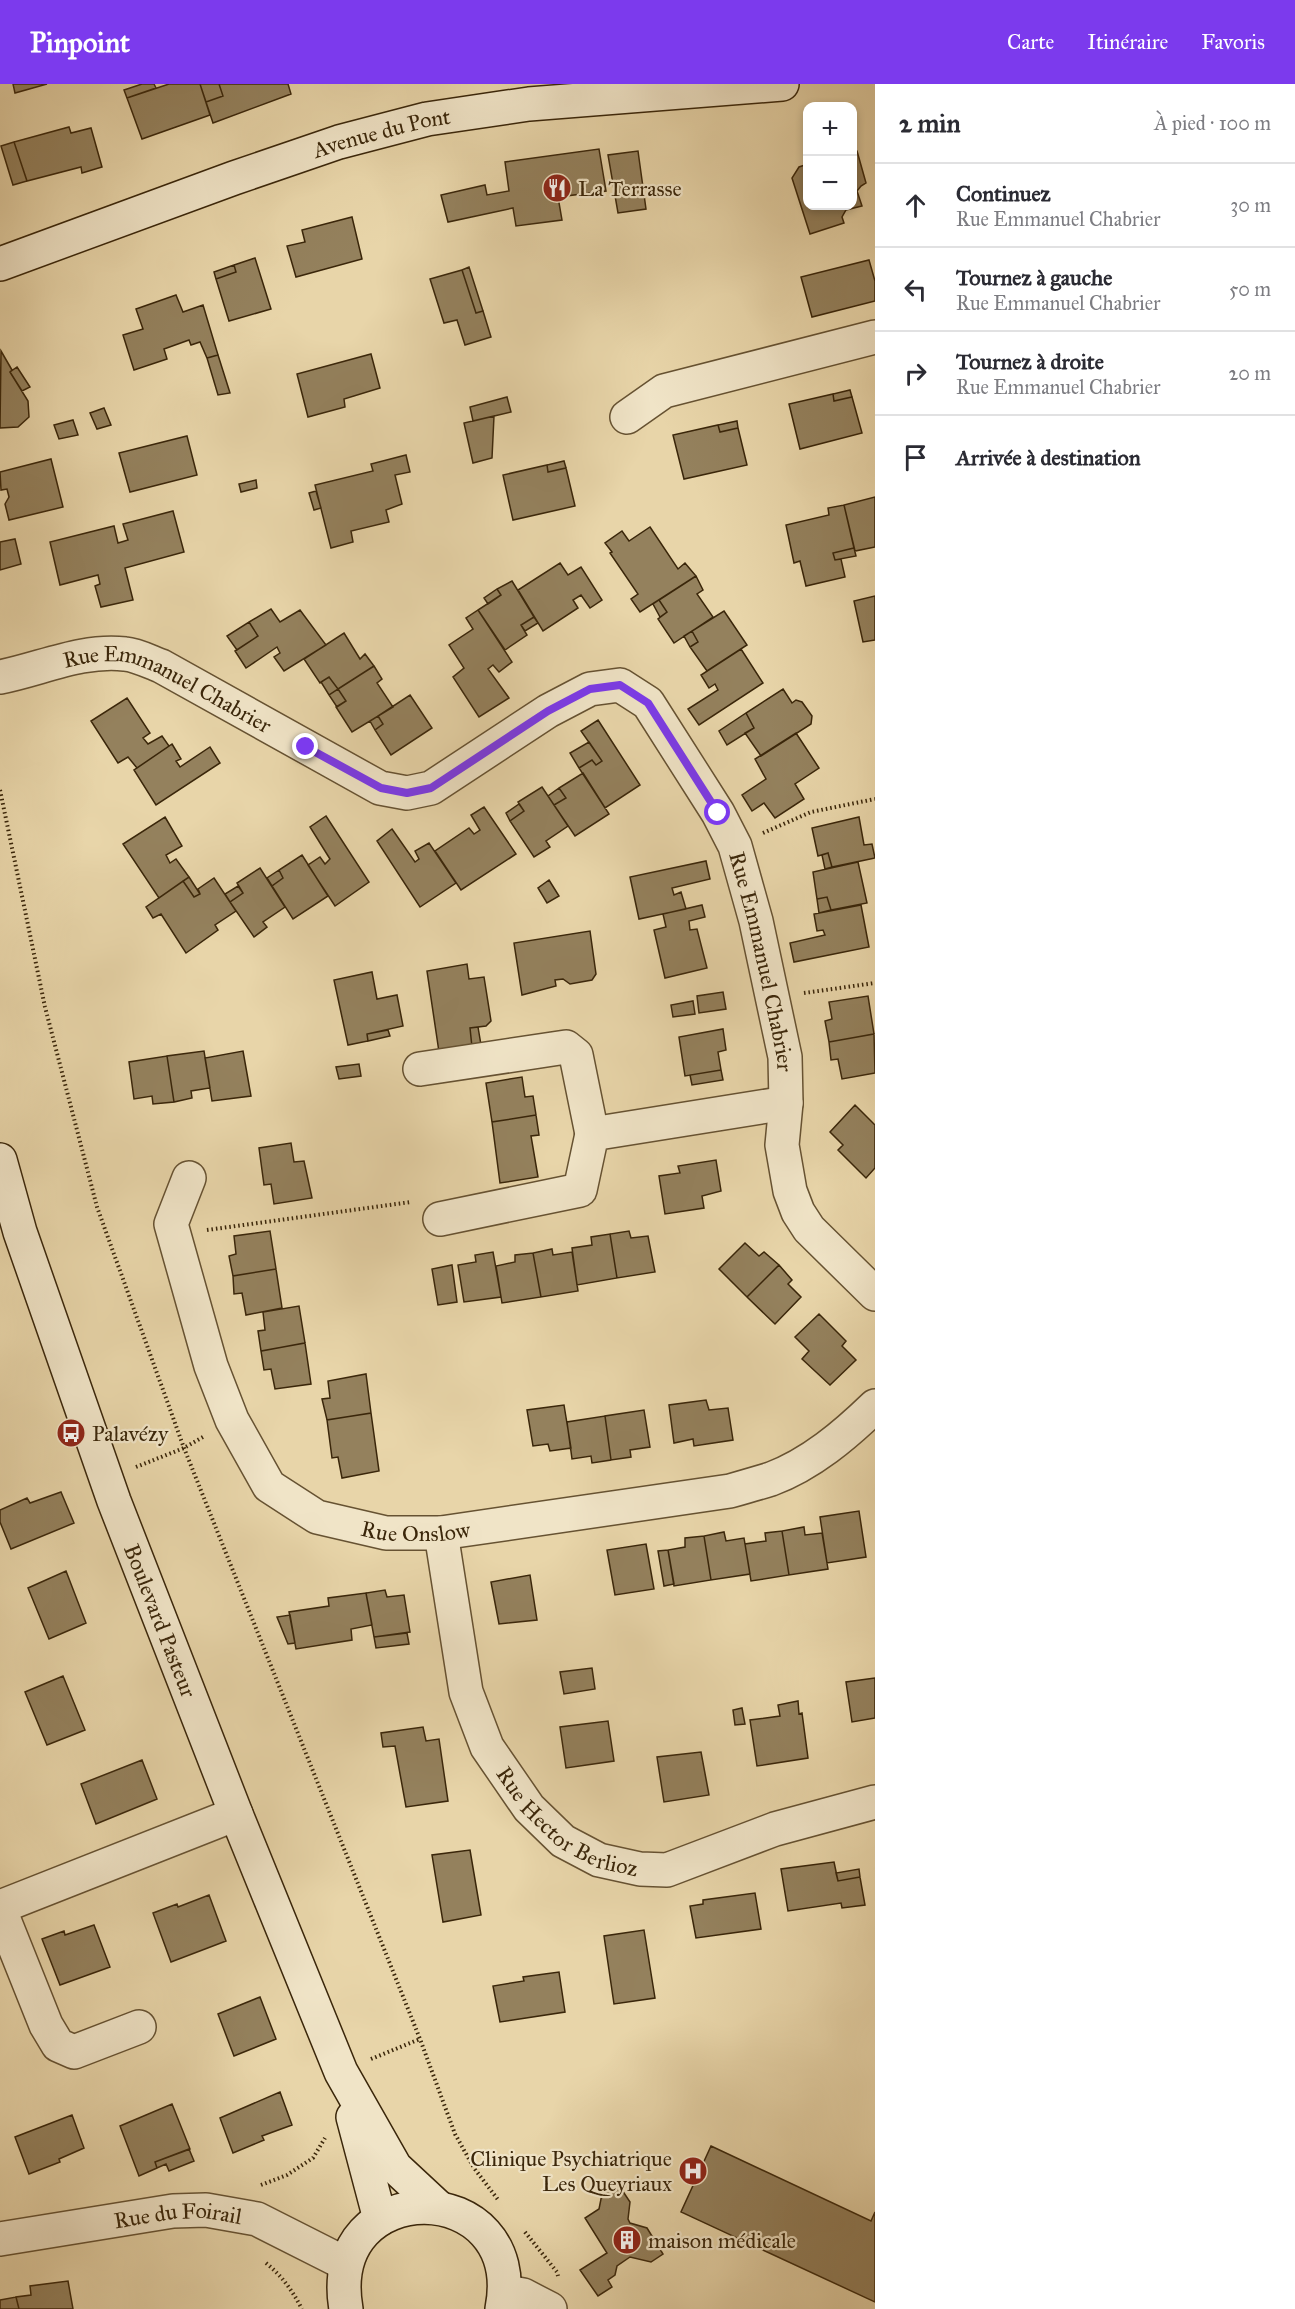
<!DOCTYPE html>
<html lang="fr">
<head>
<meta charset="utf-8">
<style>
	:root { --surface:#fff; --page:#f2f2f3; --text:#2b2b33; --muted:#7c7c81; --line:#e1e1e2; --accent:#7c3aed }
	body { margin:0; font-family:"IM FELL Great Primer",serif; background:var(--page); color:var(--text) }
	.controls { position:absolute; right:18px; top:18px; display:grid; overflow:hidden; border-radius:12px; box-shadow:0 3px 9px #0003 }
	.controls button { width:54px; height:54px; display:grid; place-items:center; padding:0; border:0; border-bottom:2px solid var(--line); background:var(--surface); color:var(--text); font:30px sans-serif }
	.stop { position:absolute; width:18px; height:18px; margin:-14px; border:4px solid #7c3aed; border-radius:50%; background:#fff }
	.stop.end { background:#7c3aed; border-color:#fff; box-shadow:0 2px 6px #0008 }
	.list { margin:0; padding:0; list-style:none }
	h2 { display:flex; justify-content:space-between; align-items:center; height:78px; margin:0; padding:0 24px; font-size:26px }
	h2 small { font-size:20px; font-weight:400; color:var(--muted) }
	.list li { display:grid; grid-template-columns:39px 1fr auto; gap:18px; align-items:center; box-sizing:border-box; height:84px; padding:0 24px; border-top:2px solid var(--line) }
	.list b { display:block; font-size:22px; white-space:nowrap }
	.list p { margin:0; font-size:20px; white-space:nowrap; color:var(--muted) }
	.list em { font-size:20px; font-style:normal; color:var(--muted) }
	.icon { flex:none; width:33px; height:33px; fill:none; stroke:currentColor; stroke-width:2; stroke-linecap:round; stroke-linejoin:round }
	.map { position:relative; flex:none; width:875px; height:2225px; overflow:hidden }
	header { display:flex; align-items:center; gap:36px; box-sizing:border-box; height:84px; padding:0 30px; background:var(--accent); color:#fff }
	header strong { font-size:28px }
	nav { display:flex; gap:33px; margin-inline-start:auto; font-size:21px }
	main { display:flex }
	aside { flex:1; background:var(--surface) }
	.map>svg:first-child { display:block }
	.building { fill:#94815d; stroke:#3a260a; stroke-width:1.5 }
	.lines { fill:none; stroke-linecap:round; stroke-linejoin:round }
	.minor-casing { stroke:#665232; stroke-width:36 }
	.secondary-casing { stroke:#3a260a; stroke-width:36 }
	.path { stroke:#3a260a; stroke-width:4; stroke-dasharray:1.5 3; stroke-linecap:butt }
	.minor { stroke:#f0e4c7; stroke-width:33 }
	.secondary { stroke:#f0e4c7; stroke-width:33 }
	.route { stroke:#7c3aed; stroke-width:8 }
	.labels { text-anchor:middle; dominant-baseline:central; stroke-width:4.5; stroke-linejoin:round; paint-order:stroke }
	.street-label { font-size:22px; fill:#3a260a; stroke:#f0e4c7 }
	.poi-label { font-size:22px; fill:#3a260a; stroke:#f0e4c7; text-anchor:start }
</style>
</head>
<body>
<header>
<strong>Pinpoint</strong>
<nav><a>Carte</a><a>Itinéraire</a><a>Favoris</a></nav>
</header>
<main>
<div class="map">
<svg width="875" height="2225" viewBox="0 0 875 2225">
	<rect width="100%" height="100%" fill="#e8d5a9"/>
	<filter id="stains"><feTurbulence type="fractalNoise" baseFrequency=".00333" numOctaves="4"/><feColorMatrix values="0 0 0 0 .2 0 0 0 0 .09 0 0 0 0 .02 0 0 0 .5 -.17"/></filter>
	<radialGradient id="worn" r=".72"><stop offset=".6" stop-color="#630" stop-opacity="0"/><stop offset="1" stop-color="#630" stop-opacity=".3"/></radialGradient>
	<path class="building" d="M13 0H47L15 9Z
		M142 0H154L156 4 127 14 124 6Z
		M169 0H200L210 31 142 55 127 14Z
		M200 0H219L223 12 206 18Z
		M219 0H288L291 10 213 39 206 18 223 12Z
		M69 43 71 49 91 44 102 83 82 89 81 83 27 97 14 58Z
		M14 58 27 97 13 101 1 62Z
		M599 65 606 107 558 113 562 136 516 142 513 124 448 138 441 111 485 101 487 111 509 107 505 78Z
		M638 67 646 125 618 129 608 71Z
		M857 67 866 99 861 102 857 107 862 122 846 126 842 133 844 139 810 150 792 94 799 83 808 80V122H852V68Z
		M352 133 362 175 296 193 287 162 305 158 302 146Z
		M255 174 271 225 229 237 216 195 236 188 234 181Z
		M869 176 875 197V217L812 233 801 193Z
		M234 181 236 188 216 195 214 188Z
		M469 183 483 227 476 229 462 186Z
		M462 186 476 229 483 227 491 253 465 261 457 236 444 239 430 195Z
		M176 211 183 228 203 221 218 271 207 274 200 258 191 261 189 256 164 265 167 275 134 286 123 251 143 245 136 225Z
		M1 267 12 286 10 288 28 317 29 333 18 343 0 344Z
		M371 270 380 304 344 315 345 323 308 333 297 290Z
		M218 271 230 309 218 311 207 274Z
		M17 283 30 303 22 307 10 288Z
		M850 306 852 313 834 317 833 310Z
		M833 310 834 317 852 313 862 349 800 365 789 320Z
		M507 313 511 328 473 337 470 323Z
		M104 324 111 341 97 345 90 329Z
		M494 332 492 374 473 379 464 339Z
		M73 336 78 351 59 355 54 341Z
		M737 337 738 344 720 348 718 341Z
		M718 341 720 348 738 344 747 381 684 395 673 351Z
		M187 352 197 391 130 408 119 369Z
		M406 371 410 388 395 391 402 420 386 426 389 438 351 447 353 458 331 464 315 401 373 387 371 380Z
		M51 375 63 423 9 436 5 420 9 413 7 405 1 406 0 388Z
		M564 377 566 384 548 388 547 381Z
		M547 381 548 388 566 384 575 422 513 436 503 391Z
		M256 396 257 404 241 408 239 400Z
		M316 407 321 424 314 426 309 409Z
		M875 413V463L855 467 844 421Z
		M844 421 854 464 833 469 835 476 841 475 845 493 806 502 800 477 794 479 786 441 829 431 828 424Z
		M173 427 184 468 125 484 133 516 101 523 95 502 100 500 98 491 60 501 50 458 114 442 118 459 128 456 123 440Z
		M650 443 678 485 685 479 696 492 640 528 631 515 638 510 610 469 612 468 605 459 622 447 629 457Z
		M15 455 21 480 0 486V458Z
		M854 464 856 472 835 476 833 469Z
		M560 479 568 491 581 483 602 516 590 524 581 511 573 516 578 524 543 547 518 506Z
		M696 492 703 506 697 510 713 533 674 559 658 535 667 528 659 516Z
		M512 497 534 533 521 541 527 551 505 566 478 526 501 511 497 505Z
		M497 505 501 511 488 520 484 514Z
		M875 512V556L863 558 854 517Z
		M659 516 667 528 660 533 653 520Z
		M271 525 280 538 300 526 326 561 284 587 274 573 280 569 277 563 246 584 235 567 258 552 249 538Z
		M478 526 512 578 499 588 493 581 488 585 509 614 479 633 453 593 464 584 449 561 473 545 466 534Z
		M724 527 747 561 707 587 690 563 698 558 692 547Z
		M534 533 538 539 525 547 521 541Z
		M249 538 258 552 237 566 227 552Z
		M692 547 698 558 690 563 684 552Z
		M344 549 360 575 365 570 374 582 338 605 329 593 320 599 304 575Z
		M741 565 763 599 699 641 688 625 718 606 715 600 709 604 701 591Z
		M374 582 382 595 377 599 393 623 352 648 336 623 346 617 338 605Z
		M329 593 338 605 329 611 321 598Z
		M338 605 346 617 337 623 329 611Z
		M783 605 792 619 796 616 802 618 812 632 811 640 761 672 745 649 754 644 746 629Z
		M410 611 432 644 391 671 375 646 383 640 378 632Z
		M127 614 150 649 143 654 148 660 162 652 169 662 137 684 128 673 118 679 91 637Z
		M746 629 754 644 727 661 719 647Z
		M378 632 383 640 375 646 370 637Z
		M598 636 640 701 605 724 579 684 592 676 596 681 602 677 581 647Z
		M796 649 819 684 795 700 804 715 775 734 764 719 752 727 742 711 766 695 755 675Z
		M589 658 602 677 596 681 592 676 579 684 570 669Z
		M172 660 181 675 176 677 180 683 210 663 220 679 156 721 134 686Z
		M583 689 609 730 575 752 554 721 566 714 559 704Z
		M542 703 568 742 546 757 550 763 534 773 510 737 524 727 518 718Z
		M559 704 566 714 554 721 548 712Z
		M519 720 524 727 510 737 506 729Z
		M484 723 516 770 461 806 435 767 469 744 474 750 480 746 471 731Z
		M326 732 369 798 335 822 308 781 320 773 325 780 330 775 310 743Z
		M165 733 182 762 166 771 170 779 176 775 189 793 159 814 123 760Z
		M859 733 864 761 872 760 875 774 832 783 828 769 818 772 812 744Z
		M392 745 415 778 419 775 415 767 429 759 456 799 420 823 377 757Z
		M828 769 832 783 825 785 822 771Z
		M302 771 328 812 293 835 272 802 283 794 279 786Z
		M706 777 710 795 672 804 674 811 681 808 686 825 639 835 630 793Z
		M858 778 867 819 831 826 827 813 817 815 813 788Z
		M260 784 285 823 263 838 267 843 254 853 230 818 243 809 237 799Z
		M279 786 283 794 272 802 267 794Z
		M189 793 200 810 194 813 183 797Z
		M214 794 236 827 215 841 218 846 186 869 161 830 153 834 146 823 183 797 194 813 200 810 198 805Z
		M549 796 559 812 547 819 538 804Z
		M238 802 243 809 230 818 225 810Z
		M827 813 831 826 819 829 817 815Z
		M702 821 705 833 689 837 690 846 697 845 707 884 665 894 654 846 666 843 663 830Z
		M861 821 869 863 794 878 790 859 825 851 823 846 817 847 814 830Z
		M590 847 596 890 592 896 570 900 563 895 555 896 556 902 522 911 514 859Z
		M467 880 469 895 484 893 491 937 486 942 470 944 472 963 439 968 427 887Z
		M372 888 377 915 397 911 403 942 367 950 368 957 348 961 334 896Z
		M723 908 726 925 699 929 697 912Z
		M868 912 874 950 829 958 825 937 832 935 829 918Z
		M693 917 695 930 673 933 671 921Z
		M478 943 481 961 472 963 470 944Z
		M723 945 726 966 718 968 721 986 685 992 679 953Z
		M388 946 390 952 368 957 367 950Z
		M874 950 875 989 842 995 838 975 831 976 829 958Z
		M204 967 210 1004 191 1007 192 1014 174 1018 167 972Z
		M243 967 251 1012 212 1017 205 974Z
		M167 972 174 1018 153 1020 152 1012 134 1015 129 978Z
		M359 980 361 992 339 995 336 983Z
		M721 986 723 996 692 1001 690 991Z
		M522 993 525 1013 533 1012 536 1031 492 1038 486 999Z
		M855 1021 875 1041V1084L866 1094 838 1066 843 1061 830 1048Z
		M536 1031 539 1051 531 1052 538 1093 500 1099 492 1038Z
		M291 1059 294 1078 304 1077 312 1114 274 1120 271 1100 264 1101 259 1064Z
		M716 1076 721 1107 702 1112 704 1124 665 1130 659 1092 680 1089 678 1082Z
		M270 1147 276 1185 233 1192 229 1172 236 1170 234 1152Z
		M629 1147 631 1154 648 1152 655 1188 617 1194 610 1150Z
		M610 1150 617 1194 577 1201 572 1164 592 1161 591 1153Z
		M745 1159 759 1172 764 1168 779 1181 747 1213 719 1185Z
		M552 1165 553 1171 572 1168 578 1207 541 1213 533 1169Z
		M493 1168 501 1213 464 1218 458 1181 476 1178 475 1171Z
		M533 1169 541 1213 502 1219 496 1182 515 1178V1171Z
		M452 1181 457 1218 438 1221 432 1185Z
		M779 1181 792 1196 788 1200 801 1213 775 1240 747 1213Z
		M276 1185 282 1224 246 1231 242 1209 234 1210 233 1192Z
		M299 1222 305 1259 261 1267 258 1247 265 1246 263 1228Z
		M819 1230 846 1257 842 1262 856 1276 830 1301 802 1275 809 1267 795 1253Z
		M305 1259 311 1300 275 1305 271 1285 264 1286 261 1267Z
		M366 1290 371 1329 327 1336 322 1315 330 1314 328 1297Z
		M706 1316 709 1326 728 1324 733 1356 694 1362 693 1355 674 1359 669 1321Z
		M564 1321 571 1364 550 1367 548 1360 533 1362 527 1326Z
		M644 1326 650 1363 630 1366 631 1373 611 1376 605 1332Z
		M371 1329 379 1387 342 1394 338 1373 332 1374 327 1336Z
		M605 1332 611 1376 592 1379 591 1372 572 1375 567 1338Z
		M61 1408 74 1439 11 1465 0 1438V1426L27 1414 30 1419Z
		M859 1427 866 1473 827 1479 820 1433Z
		M804 1443 805 1451 822 1449 828 1485 789 1491 782 1447Z
		M782 1447 789 1491 751 1497 745 1460 766 1457 765 1449Z
		M724 1448 726 1457 744 1454 750 1490 711 1496 704 1452Z
		M704 1452 711 1496 674 1502 668 1466 685 1463V1454Z
		M646 1460 654 1505 615 1511 607 1466Z
		M668 1466 674 1500 664 1502 658 1467Z
		M66 1487 86 1539 49 1555 28 1504Z
		M530 1491 537 1536 499 1540 491 1498Z
		M385 1506 387 1513 404 1511 410 1548 374 1553 366 1509Z
		M366 1509 372 1541 351 1545 352 1556 296 1565 289 1528 329 1522 328 1514Z
		M290 1531 295 1559 288 1560 277 1533Z
		M407 1549 409 1560 376 1564 374 1553Z
		M592 1584 595 1605 564 1610 560 1588Z
		M63 1592 85 1646 47 1661 25 1608Z
		M875 1594V1634L852 1638 846 1598Z
		M798 1617 799 1630 802 1629 808 1674 757 1682 750 1636 780 1632 778 1621Z
		M742 1624 745 1640 735 1641 733 1626Z
		M608 1637 614 1677 566 1684 560 1643Z
		M423 1643 426 1657 439 1655 448 1717 406 1723 395 1662 383 1663 381 1649Z
		M701 1668 709 1711 664 1718 657 1673Z
		M142 1676 157 1715 96 1740 81 1700Z
		M470 1766 481 1831 443 1838 432 1771Z
		M834 1778 838 1797 860 1793 865 1821 842 1824 841 1819 788 1827 781 1785Z
		M859 1785 860 1793 838 1797 836 1789Z
		M755 1809 761 1845 696 1854 690 1822 703 1820V1816Z
		M209 1811 226 1857 171 1878 153 1829 177 1820 178 1823Z
		M94 1841 110 1883 60 1901 42 1855 64 1847 65 1851Z
		M644 1846 655 1914 614 1920 604 1852Z
		M559 1888 565 1928 500 1938 493 1902 524 1897 523 1893Z
		M260 1913 276 1955 234 1972 218 1930Z
		M280 2008 292 2041 262 2052 264 2056 233 2069 220 2034Z
		M172 2020 190 2065 155 2078 157 2084 139 2092 120 2042Z
		M72 2031 84 2064 59 2075 60 2078 29 2090 15 2053Z
		M711 2062 871 2137 875 2128V2218L681 2128Z
		M189 2065 194 2077 169 2087 166 2080 157 2084 155 2078Z
		M618 2100 630 2118 628 2135 630 2139 647 2144 663 2170 651 2178 630 2173 617 2182 615 2191 608 2196 612 2203 598 2212 580 2186 607 2169 585 2134 599 2125 602 2110Z
		M68 2197 73 2225H19L16 2213 31 2211 30 2202Z
		M16 2213 19 2225H0V2216Z"/>
	<g class="lines">
		<g class="minor-casing">
			<g id="minor">
				<path d="M627 333 664 307 875 253"/>
				<path id="s1" d="M0 593C41 585 82 565 125 570 137 571 150 578 161 582L380 704 407 709 431 704 548 627 590 605 620 601 648 619 718 729 735 762 756 837 785 973 786 1019 782 1061 790 1107 798 1128 809 1145 875 1210"/>
				<path d="M420 985 566 963 576 971 592 1050"/>
				<path id="s2" d="M189 1094 171 1140 211 1282 232 1336 269 1402 317 1433 386 1449H441L730 1407C744 1403 758 1399 771 1395 811 1380 845 1351 875 1322"/>
				<path d="M440 1135 580 1106 592 1050 786 1019"/>
				<path id="s3" d="M441 1449 466 1608 487 1663 529 1724 563 1757 599 1776 640 1785 667 1786 775 1745 875 1718"/>
				<path d="M0 1823 236 1730"/>
				<path d="M0 1826 46 1941 58 1961 74 1968 139 1943"/>
				<path id="s4" d="M0 2155 173 2127 206 2126 257 2135 346 2180"/>
				<path d="M506 2208 523 2211 550 2225"/>
			</g>
		</g>
		<g class="secondary-casing">
			<g id="secondary">
				<path id="s5" d="M0 180 234 94 339 58 427 35 529 20 782 0"/>
				<path id="s6" d="M0 1076 20 1148 114 1417 236 1730 341 1988 395 2083 438 2123"/>
				<path d="M353 2033 380 2135"/>
				<path d="M346 2225C322 2088 528 2091 502 2225"/>
			</g>
		</g>
		<path class="path" d="M0 706 45 923 97 1123 184 1364 420 1955 455 2050 474 2084 499 2117
			M763 749 811 728 875 715
			M804 909 875 899
			M207 1146 411 1118
			M136 1383 184 1364 203 1353
			M371 1975 420 1955
			M261 2101 287 2091 313 2074 325 2054
			M525 2148 557 2188 558 2192
			M266 2179C282 2192 292 2206 302 2225"/>
		<use href="#minor" class="minor"/>
		<use href="#secondary" class="secondary"/>
	</g>
	<g class="lines">
		<path class="route" d="M306 663 381 704 407 709 431 704 548 627 590 605 620 601 648 619 718 729"/>
	</g>
	<defs>
		<g id="restaurant-disc" transform="scale(1.5)"><circle r="9.5" fill="#8f2418" stroke="#f0e4c7"/><path d="M-5-6h1v4h1v-4h1v4h1v-4h1v5L-1.5 .5V6h-2V.5L-5-1ZM5-6V6H3V1.5H1.5Q1.5-4 5-6Z" fill="#fff"/></g>
		<g id="bus-disc" transform="scale(1.5)"><circle r="9.5" fill="#8f2418" stroke="#f0e4c7"/><path d="M-5-6H5V4H4V6H2V4H-2V6H-4V4H-5ZM-3.5-4V0h7V-4ZM-3.5 1.2v1.5H-2V1.2ZM2 1.2v1.5H3.5V1.2Z" fill="#fff"/></g>
		<g id="hospital-disc" transform="scale(1.5)"><circle r="9.5" fill="#8f2418" stroke="#f0e4c7"/><path d="M-5-5h3v3.5h4V-5h3V5h-3V1.5h-4V5h-3Z" fill="#fff"/></g>
		<g id="building-disc" transform="scale(1.5)"><circle r="9.5" fill="#8f2418" stroke="#f0e4c7"/><path d="M-4-6H4V6H1V3H-1V6H-4ZM-2.5-4.3h1.7v1.8h-1.7ZM.8-4.3h1.7v1.8H.8ZM-2.5-1h1.7V.8h-1.7ZM.8-1h1.7V.8H.8Z" fill="#fff"/></g>
	</defs>
	<g fill-rule="evenodd">
		<use href="#restaurant-disc" x="557" y="104"/>
		<use href="#bus-disc" x="71" y="1349"/>
		<use href="#hospital-disc" x="693" y="2087"/>
		<use href="#building-disc" x="627" y="2156"/>
	</g>
	<g class="labels">
		<g class="street-label">
			<text stroke="none"><textPath href="#s5" startOffset="404">Avenue du Pont</textPath></text>
			<text stroke="none"><textPath href="#s1" startOffset="178">Rue Emmanuel Chabrier</textPath></text>
			<text stroke="none"><textPath href="#s1" startOffset="1006">Rue Emmanuel Chabrier</textPath></text>
			<text stroke="none"><textPath href="#s2" startOffset="488">Rue Onslow</textPath></text>
			<text stroke="none"><textPath href="#s6" startOffset="488">Boulevard Pasteur</textPath></text>
			<text stroke="none"><textPath href="#s3" startOffset="334">Rue Hector Berlioz</textPath></text>
			<text stroke="none"><textPath href="#s4" startOffset="180">Rue du Foirail</textPath></text>
		</g>
		<g class="poi-label">
			<text x="578" y="104">La Terrasse</text>
			<text x="92" y="1349">Palavézy</text>
			<text x="672" y="2074" text-anchor="end">Clinique Psychiatrique<tspan x="672" dy="25">Les Queyriaux</tspan></text>
			<text x="648" y="2156">maison médicale</text>
		</g>
	</g>
	<rect width="100%" height="100%" filter="url(#stains)"/>
	<rect width="100%" height="100%" fill="url(#worn)"/>
</svg>
<div class="controls">
<button>+</button>
<button>−</button>
</div>
<div class="stop" style="left:718px;top:729px"></div>
<div class="stop end" style="left:306px;top:663px"></div>
</div>
<aside>
<h2>2 min<small>À pied · 100 m</small></h2>
<ul class="list">
<li><svg class="icon" aria-label="ahead" viewBox="0 0 24 24"><path d="M12 20V5M6 11l6-6 6 6"/></svg><div><b>Continuez</b><p>Rue Emmanuel Chabrier</p></div><em>30 m</em></li>
<li><svg class="icon" aria-label="left" viewBox="0 0 24 24"><path d="M17 20v-9H6M10 6l-5 5 5 5"/></svg><div><b>Tournez à gauche</b><p>Rue Emmanuel Chabrier</p></div><em>50 m</em></li>
<li><svg class="icon" aria-label="right" viewBox="0 0 24 24"><path d="M7 20v-9h11M14 6l5 5-5 5"/></svg><div><b>Tournez à droite</b><p>Rue Emmanuel Chabrier</p></div><em>20 m</em></li>
<li><svg class="icon" aria-label="arrive" viewBox="0 0 24 24"><path d="M6 21V4h12l-3 4 3 4H6"/></svg><div><b>Arrivée à destination</b></div></li>
</ul>
</aside>
</main>
</body>
</html>
